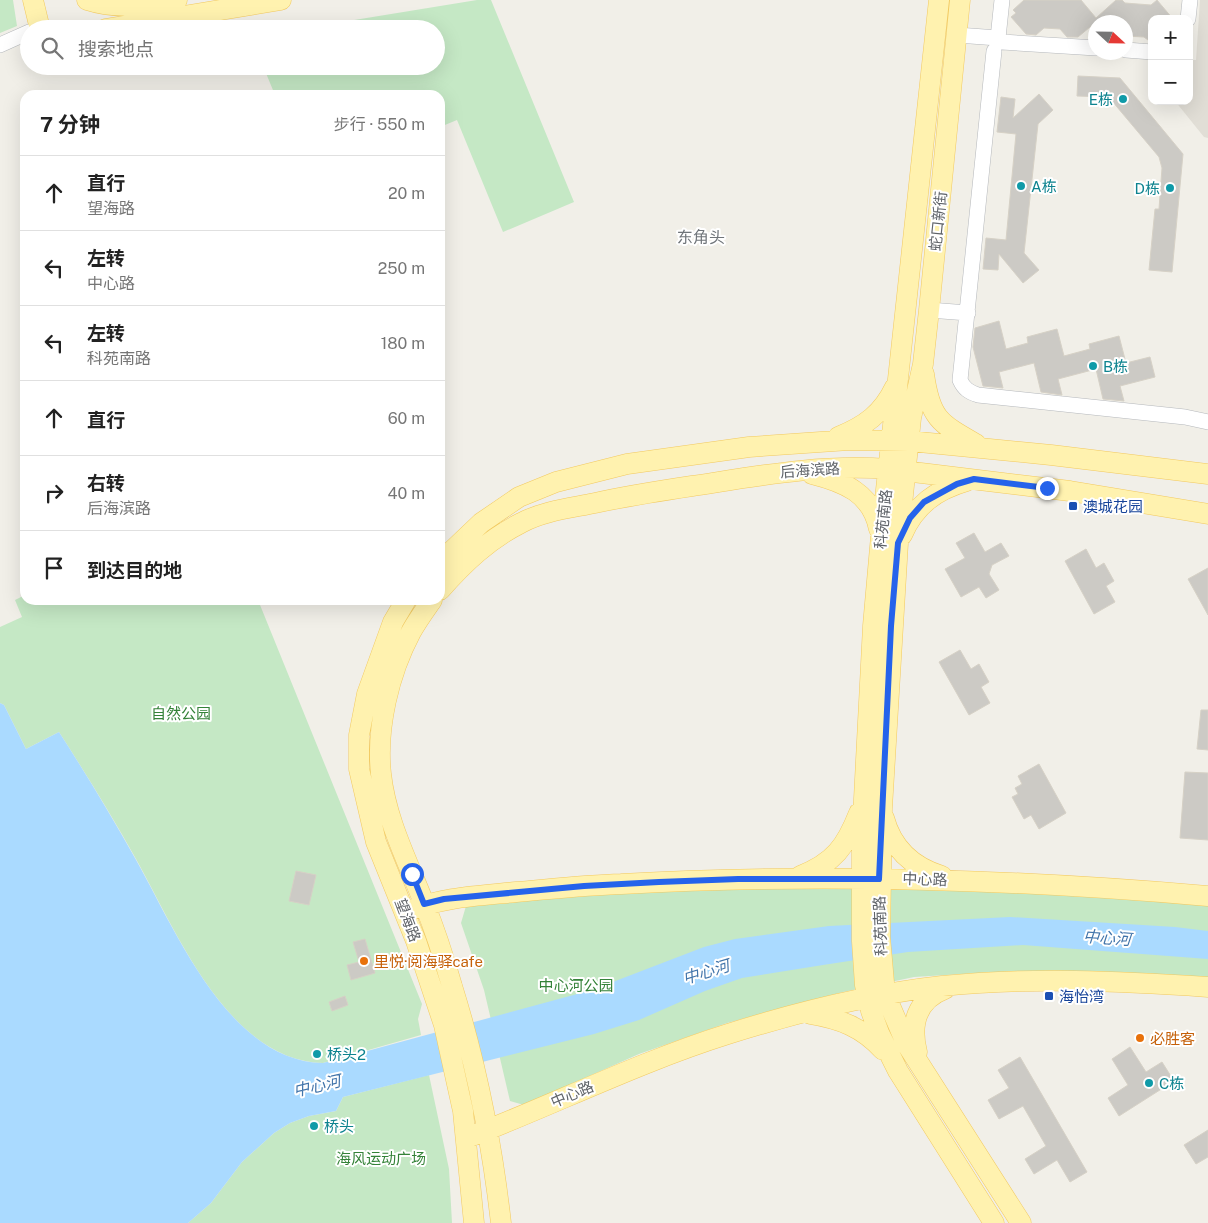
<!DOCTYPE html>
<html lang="zh">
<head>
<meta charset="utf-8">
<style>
	:root { --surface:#fff; --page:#f6f6f6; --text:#222; --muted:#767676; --line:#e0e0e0 }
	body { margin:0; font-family:"Public Sans","Noto Sans SC",sans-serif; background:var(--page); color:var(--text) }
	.controls { position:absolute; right:15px; top:15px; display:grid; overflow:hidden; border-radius:10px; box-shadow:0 5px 20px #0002 }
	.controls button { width:45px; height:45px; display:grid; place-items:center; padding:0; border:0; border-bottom:1px solid var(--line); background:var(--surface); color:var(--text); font:25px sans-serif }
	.compass { position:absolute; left:1088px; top:15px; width:45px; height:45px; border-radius:50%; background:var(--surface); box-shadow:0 5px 20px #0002; rotate:112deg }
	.stop { position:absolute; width:15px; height:15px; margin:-11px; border:4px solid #2563eb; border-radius:50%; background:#fff }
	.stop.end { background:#2563eb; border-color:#fff; box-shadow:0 1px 5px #0008 }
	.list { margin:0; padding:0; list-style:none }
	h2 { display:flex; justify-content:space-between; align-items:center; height:65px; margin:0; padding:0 20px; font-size:21px }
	h2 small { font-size:16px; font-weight:400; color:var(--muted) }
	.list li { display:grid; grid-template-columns:32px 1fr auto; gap:15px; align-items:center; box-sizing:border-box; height:75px; padding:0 20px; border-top:1px solid var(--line) }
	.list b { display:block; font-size:19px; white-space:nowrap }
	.list p { margin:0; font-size:16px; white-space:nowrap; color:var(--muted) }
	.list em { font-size:16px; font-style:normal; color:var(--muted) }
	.icon { flex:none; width:28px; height:28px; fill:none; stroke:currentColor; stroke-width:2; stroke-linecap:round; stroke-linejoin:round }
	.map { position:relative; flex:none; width:1208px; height:1223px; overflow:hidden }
	.search { position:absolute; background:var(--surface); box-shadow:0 5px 20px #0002; left:20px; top:20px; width:425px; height:55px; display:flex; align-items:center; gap:12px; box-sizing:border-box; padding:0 18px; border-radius:28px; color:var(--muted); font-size:19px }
	.panel { position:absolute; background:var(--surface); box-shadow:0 5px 20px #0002; left:20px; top:90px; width:425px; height:515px; border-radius:15px }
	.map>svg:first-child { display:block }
	.education { fill:#e1ded6 }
	.green { fill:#c5e8c5 }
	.water { fill:#aadaff }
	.building { fill:#cccac5; stroke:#d6d1c6 }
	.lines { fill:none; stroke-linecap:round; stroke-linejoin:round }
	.minor-casing { stroke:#b5b8bc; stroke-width:16 }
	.major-casing { stroke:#f2c960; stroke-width:21 }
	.minor { stroke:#fff; stroke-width:15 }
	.major { stroke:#fff2af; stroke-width:20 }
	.route { stroke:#2563eb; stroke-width:6 }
	.culture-dot { fill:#0f9aa8; stroke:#fff; stroke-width:2 }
	.transit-dot { fill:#1a4fb4; stroke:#fff; stroke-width:2 }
	.food-dot { fill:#e8710a; stroke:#fff; stroke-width:2 }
	.labels { text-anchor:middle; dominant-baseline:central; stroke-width:4; stroke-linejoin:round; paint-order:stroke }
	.culture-label { font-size:15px; fill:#0d838f; stroke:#fff; text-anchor:start }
	.street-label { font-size:15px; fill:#5f6368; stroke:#fff }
	.transit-label { font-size:15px; fill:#164399; stroke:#fff; text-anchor:start }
	.park-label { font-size:15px; fill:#348238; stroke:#fff }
	.food-label { font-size:15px; fill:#c56008; stroke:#fff; text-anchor:start }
	.neighbourhood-label { font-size:16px; fill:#70757a; stroke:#fff }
	.water-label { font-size:16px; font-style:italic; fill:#4174aa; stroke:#fff }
</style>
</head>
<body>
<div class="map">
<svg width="1208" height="1223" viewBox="0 0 1208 1223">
	<rect width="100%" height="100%" fill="#f1efe8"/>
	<path class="education" d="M1200 0H1208V138L1204 137 1175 101H1189V60H1196Z"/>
	<path class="green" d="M0 0H13L17 26 0 33Z
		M477 0H491L574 202 503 232 457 120 440 127V95H275L263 66H436V29H299Z
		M25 595V600H258L422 1004 418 1019 421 1035 323 1063C228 1061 176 930 136 859 112 816 86 774 59 732L26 749 4 705 0 703V627L22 617 15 600Z
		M911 886 1208 904V981L995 972 914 977 843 992 727 1023 639 1054 524 1105 510 1101 484 990 461 923 466 906 523 900 723 887Z
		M429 1075 449 1169 452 1223H188L211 1203 242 1162 274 1133 290 1123 309 1116 336 1111 343 1097Z"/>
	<path class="water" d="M0 703 4 705 26 749 59 732C86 774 111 815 135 858 175 929 228 1061 323 1063L592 990 704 947 735 939 829 926 1010 917 1175 927 1208 931V959L1023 945 908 952 823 965 742 978 705 991 639 1020 594 1034 343 1097 336 1111 309 1116 290 1123 274 1133 242 1162 211 1203 188 1223H0Z"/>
	<path class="building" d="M1024 0H1081L1096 18 1116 0H1122L1125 3 1151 5 1157 0 1173 19H1152V43L1144 37 1126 36V22H1096L1078 37H1067L1060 29 1044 28 1036 35 1026 34 1011 17 1016 13 1013 10Z
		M1078 76 1120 78 1183 154 1172 272 1149 270 1155 209H1159L1162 168 1159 157 1112 101 1104 97 1077 96Z
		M1039 94 1053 110 1038 124 1024 253 1039 270 1023 283 999 254 998 270 983 269 986 238 1006 240 1016 134 997 132 1001 97 1015 99 1013 118Z
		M999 321 1006 349 1028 343 1027 337 1057 329 1064 356 1090 349 1089 344 1119 336 1126 363 1150 357 1155 377 1120 386 1124 401 1103 399 1096 369 1058 379 1062 395 1041 392 1034 363 999 372 1003 388 983 386 973 347 975 328Z
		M974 533 985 552 1001 543 1009 556 992 565 989 574 999 590 986 598 979 587 961 597 945 569 965 558 956 543Z
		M1086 549 1096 568 1104 563 1114 581 1106 586 1115 602 1094 614 1065 561Z
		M1208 568V615L1188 579Z
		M960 650 971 669 979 664 989 682 981 687 990 703 969 715 939 662Z
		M1201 710H1208V750L1197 749Z
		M1039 764 1066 813 1039 829 1031 815 1024 819 1012 797 1018 794 1015 788 1022 784 1018 776Z
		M1185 772 1208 773V840L1180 838Z
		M296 871 316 875 309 905 289 901Z
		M365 939 375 973 351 980 347 965 359 962 353 942Z
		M345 996 348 1005 332 1011 329 1002Z
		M1130 1047 1146 1072 1162 1062 1174 1081 1119 1116 1108 1098 1128 1085 1112 1059Z
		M1020 1057 1087 1172 1070 1182 1057 1160 1034 1174 1025 1159 1046 1146 1023 1106 999 1119 988 1100 1009 1088 998 1070Z
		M1208 1130V1157L1196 1164 1184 1145Z"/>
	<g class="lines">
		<g class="minor-casing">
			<path id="minor" d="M1188 19 1190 0
				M957 35 998 38 1002 42 1096 48
				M998 38 1002 0
				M0 45 29 32
				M1126 50 1152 52
				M994 51 960 380C964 389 969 392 978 395L1185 417 1208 422
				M929 310 968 313"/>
		</g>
		<g class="major-casing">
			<path id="major" d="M33 0 40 29
				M87 0C118 10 145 5 177 0
				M939 0 881 536 873 626 862 837V941L865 985 871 1011 879 1033 898 1071 994 1223
				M960 0 929 310 923 364 911 418 898 543 882 808 880 937 885 994 906 1043 1021 1223
				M105 29 281 0
				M924 374C930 418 939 423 976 444
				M838 437C865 426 882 414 895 387
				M812 474C844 482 872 493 879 529
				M902 535C915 505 936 490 967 481
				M440 562 481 523 519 497 556 482 627 464 749 447 849 440 909 441 1051 455 1208 474
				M440 590C464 563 489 539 521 523 543 511 571 508 595 503 627 496 659 491 692 486 758 476 821 464 888 469L1070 491 1208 514
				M406 600 393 622 367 694 359 735V769L376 842 416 941 444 1025 463 1111 474 1223
				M432 600C425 610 417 621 411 632 389 673 376 728 381 774 386 820 408 862 424 903 435 930 444 958 452 986 476 1063 492 1143 501 1223
				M884 818C892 848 912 867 942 876
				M800 876C834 863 846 846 859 813
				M405 912C443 897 476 896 516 892 551 889 586 885 621 884 817 873 1013 879 1208 896
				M810 1014C840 1019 862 1027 883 1050
				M917 1052C910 1024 916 1000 945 989
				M467 1138C555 1104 639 1062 728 1034 798 1012 870 994 942 986 1030 977 1120 981 1208 987"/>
		</g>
		<use href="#minor" class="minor"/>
		<use href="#major" class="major"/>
	</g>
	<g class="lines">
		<path class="route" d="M412 874 424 904 444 899 584 886 659 882 738 879H879L891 626 898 543 910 518 924 502 957 484 974 479 1047 488"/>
	</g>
	<g class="culture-dot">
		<circle cx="1123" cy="99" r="5"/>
		<circle cx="1021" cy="186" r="5"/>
		<circle cx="1170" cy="188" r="5"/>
		<circle cx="1093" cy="366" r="5"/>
		<circle cx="317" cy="1054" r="5"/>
		<circle cx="1149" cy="1083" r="5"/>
		<circle cx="314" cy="1126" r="5"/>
	</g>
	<g class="transit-dot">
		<rect x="1068" y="501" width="10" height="10" rx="2.5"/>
		<rect x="1044" y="991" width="10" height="10" rx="2.5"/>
	</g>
	<g class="food-dot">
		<circle cx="364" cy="961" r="5"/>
		<circle cx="1140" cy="1038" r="5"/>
	</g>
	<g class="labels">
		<g class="culture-label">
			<text x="1113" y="99" text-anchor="end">E栋</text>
			<text x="1031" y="186">A栋</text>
			<text x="1160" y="188" text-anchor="end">D栋</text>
			<text x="1103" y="366">B栋</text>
			<text x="327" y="1054">桥头2</text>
			<text x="1159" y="1083">C栋</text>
			<text x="324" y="1126">桥头</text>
		</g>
		<g class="street-label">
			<text transform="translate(938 221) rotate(-84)">蛇口新街</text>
			<text transform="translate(810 470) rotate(-4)">后海滨路</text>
			<text transform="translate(883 519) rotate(-84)">科苑南路</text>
			<text transform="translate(925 879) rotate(2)">中心路</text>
			<text transform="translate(408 920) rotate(69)">望海路</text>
			<text transform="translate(880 926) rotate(-92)">科苑南路</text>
			<text transform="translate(572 1094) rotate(-23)">中心路</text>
		</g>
		<g class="transit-label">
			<text x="1083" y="506">澳城花园</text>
			<text x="1059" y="996">海怡湾</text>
		</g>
		<g class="park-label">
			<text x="181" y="713">自然公园</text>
			<text x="576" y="985">中心河公园</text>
			<text x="381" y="1158">海风运动广场</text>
		</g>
		<g class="food-label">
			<text x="374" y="961">里悦·阅海驿cafe</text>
			<text x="1150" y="1038">必胜客</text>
		</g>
		<g class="neighbourhood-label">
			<text x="701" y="237">东角头</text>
		</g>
		<g class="water-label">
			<text transform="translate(1107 938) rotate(4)">中心河</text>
			<text transform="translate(706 972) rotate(-17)">中心河</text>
			<text transform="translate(317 1086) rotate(-13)">中心河</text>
		</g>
	</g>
</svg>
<div class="controls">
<button>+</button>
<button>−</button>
</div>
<svg class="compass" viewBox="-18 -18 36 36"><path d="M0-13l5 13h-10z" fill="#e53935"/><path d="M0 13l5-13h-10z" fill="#767676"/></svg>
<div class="stop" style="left:412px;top:874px"></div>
<div class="stop end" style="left:1047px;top:488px"></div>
<div class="search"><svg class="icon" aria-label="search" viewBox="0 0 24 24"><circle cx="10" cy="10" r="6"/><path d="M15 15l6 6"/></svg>搜索地点</div>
<section class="panel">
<h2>7 分钟<small>步行 · 550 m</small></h2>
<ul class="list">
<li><svg class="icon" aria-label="ahead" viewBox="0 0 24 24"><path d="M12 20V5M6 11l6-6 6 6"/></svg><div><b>直行</b><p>望海路</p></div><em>20 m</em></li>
<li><svg class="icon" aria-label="left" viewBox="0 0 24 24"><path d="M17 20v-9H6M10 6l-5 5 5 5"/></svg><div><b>左转</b><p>中心路</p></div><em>250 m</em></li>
<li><svg class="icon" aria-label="left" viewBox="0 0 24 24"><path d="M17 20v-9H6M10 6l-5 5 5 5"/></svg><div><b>左转</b><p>科苑南路</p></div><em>180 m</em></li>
<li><svg class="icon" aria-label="ahead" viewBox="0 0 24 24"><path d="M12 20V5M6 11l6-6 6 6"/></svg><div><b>直行</b></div><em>60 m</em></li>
<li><svg class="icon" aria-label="right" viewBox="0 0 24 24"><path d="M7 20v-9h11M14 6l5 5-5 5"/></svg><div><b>右转</b><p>后海滨路</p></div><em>40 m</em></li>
<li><svg class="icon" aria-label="arrive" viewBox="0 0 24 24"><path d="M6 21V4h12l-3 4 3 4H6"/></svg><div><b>到达目的地</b></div></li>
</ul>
</section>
</div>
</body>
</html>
